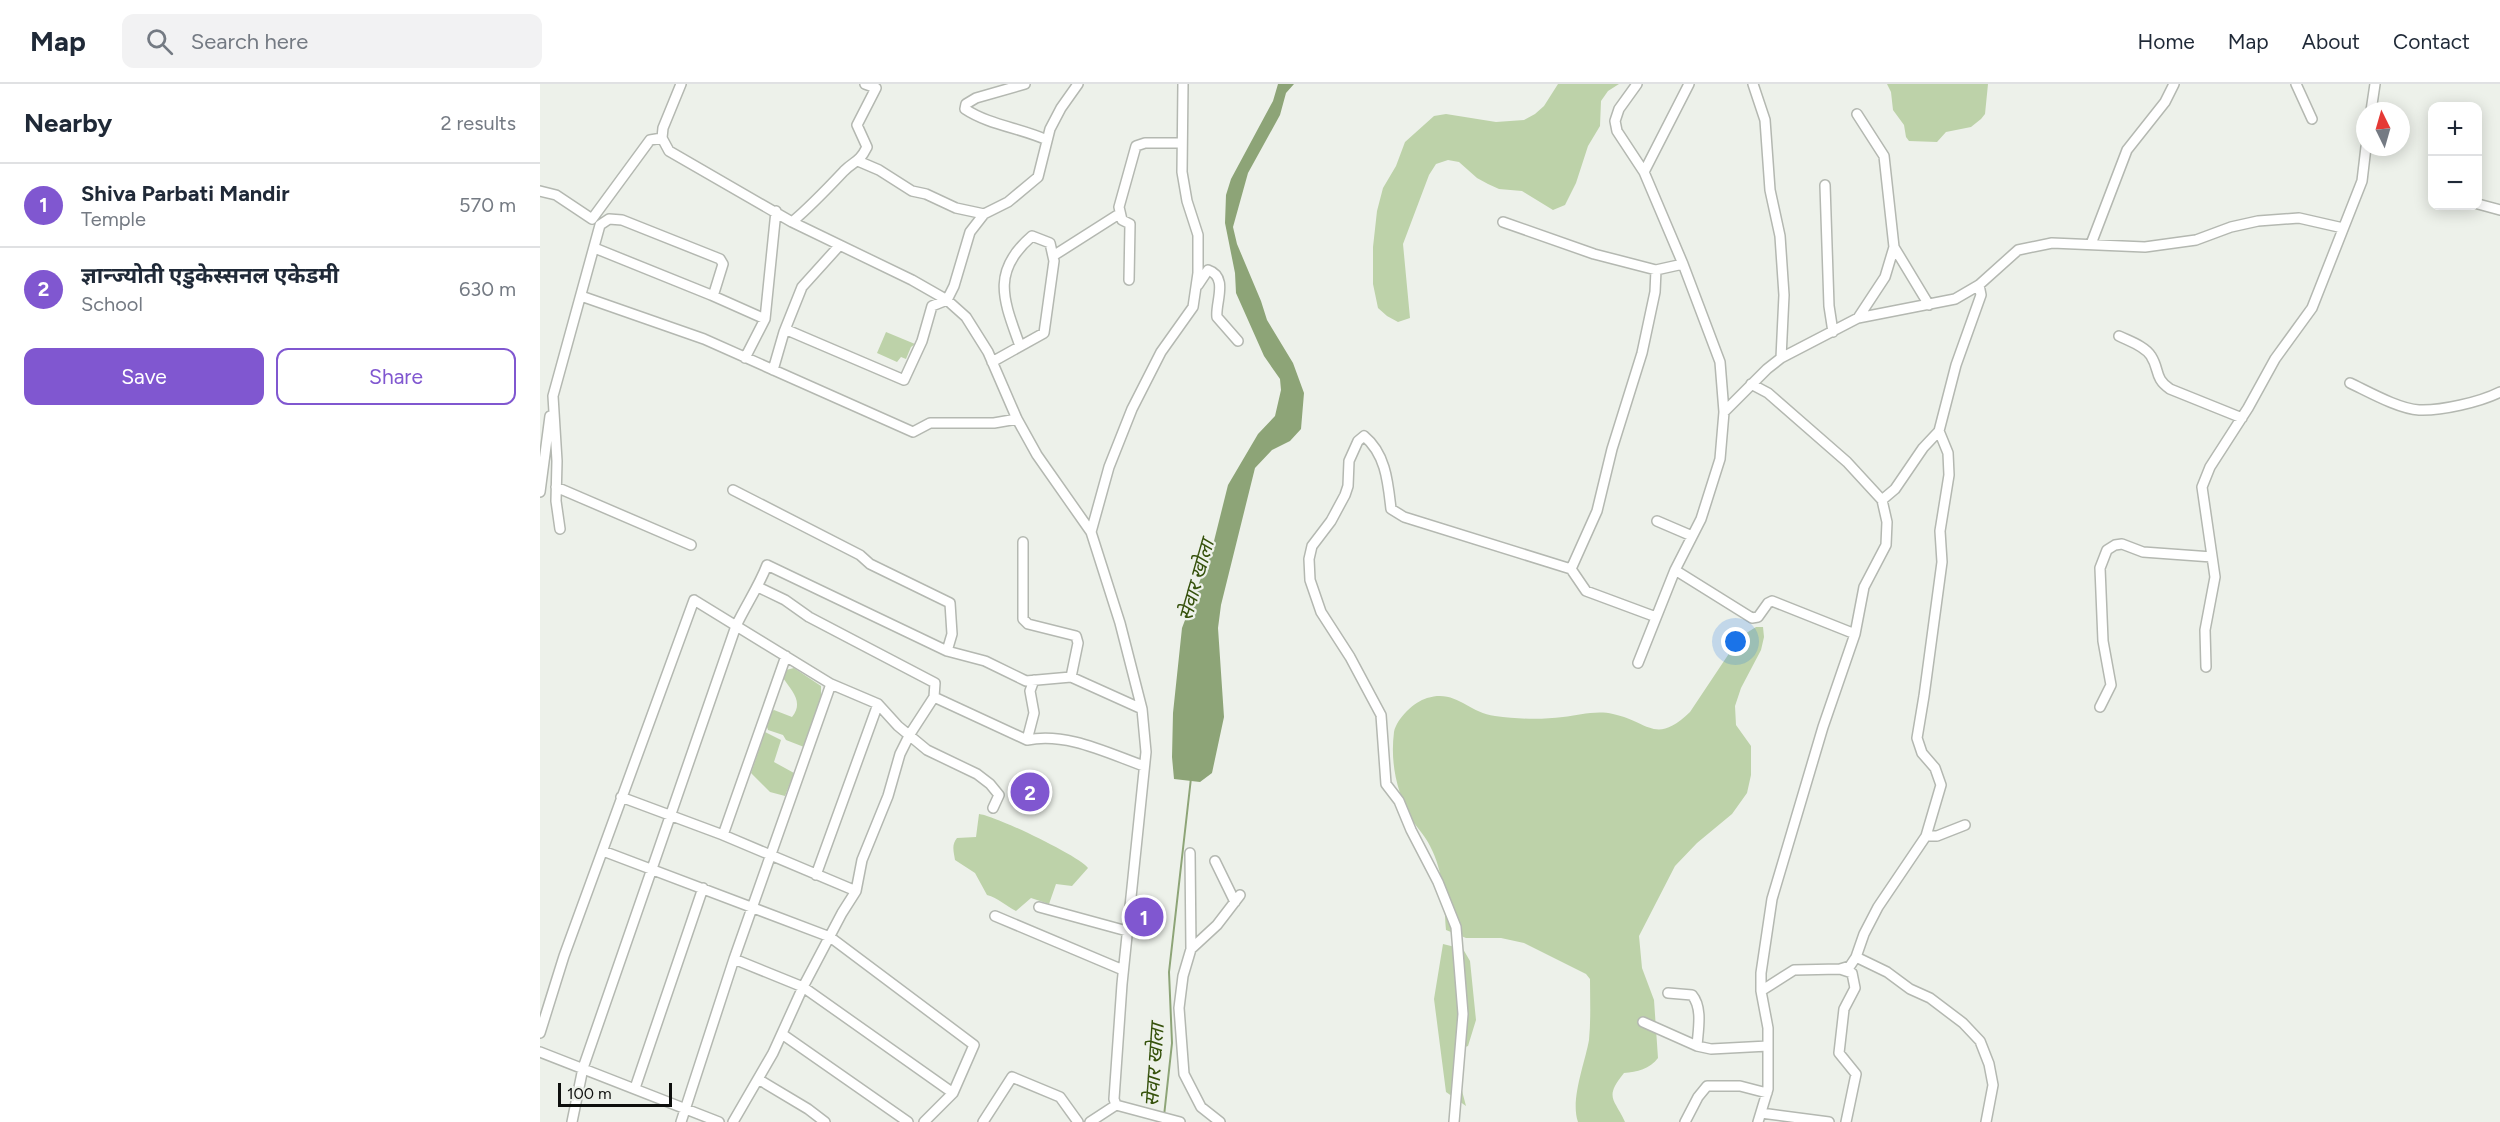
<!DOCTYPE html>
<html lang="en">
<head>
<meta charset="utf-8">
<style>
	:root { --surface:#fff; --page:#f2f2f3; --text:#1f2937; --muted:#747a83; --line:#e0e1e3; --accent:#8057d0 }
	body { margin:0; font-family:Figtree,"Noto Sans Devanagari",sans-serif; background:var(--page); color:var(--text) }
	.controls { position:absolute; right:18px; top:18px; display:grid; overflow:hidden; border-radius:12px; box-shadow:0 3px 15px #0003 }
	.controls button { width:54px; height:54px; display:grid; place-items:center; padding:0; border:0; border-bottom:2px solid var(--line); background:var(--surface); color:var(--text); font:30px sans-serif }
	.compass { position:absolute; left:1816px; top:18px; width:54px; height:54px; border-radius:50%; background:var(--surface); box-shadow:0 3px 15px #0003; rotate:355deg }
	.scale { position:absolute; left:18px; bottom:15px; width:114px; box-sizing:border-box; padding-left:6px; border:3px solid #0e0f0d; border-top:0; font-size:16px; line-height:21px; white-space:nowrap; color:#0e0f0d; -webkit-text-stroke:4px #edf1ea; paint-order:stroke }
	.you { position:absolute; left:1196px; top:558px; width:21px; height:21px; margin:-15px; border:4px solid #fff; border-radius:50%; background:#1a73e8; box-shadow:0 0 0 9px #1a73e833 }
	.badge { display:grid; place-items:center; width:39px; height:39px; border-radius:50%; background:var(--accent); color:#fff; font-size:20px; font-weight:700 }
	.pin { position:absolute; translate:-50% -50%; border:3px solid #fff; box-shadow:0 2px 6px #0006 }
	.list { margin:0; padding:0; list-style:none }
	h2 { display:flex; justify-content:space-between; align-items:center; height:78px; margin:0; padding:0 24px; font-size:26px }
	h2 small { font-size:20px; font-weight:400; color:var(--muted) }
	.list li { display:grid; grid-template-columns:39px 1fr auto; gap:18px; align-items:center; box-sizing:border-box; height:84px; padding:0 24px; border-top:2px solid var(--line) }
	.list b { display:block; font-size:22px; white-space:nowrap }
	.list p { margin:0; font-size:20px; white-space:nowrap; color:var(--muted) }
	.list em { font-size:20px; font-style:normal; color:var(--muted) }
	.actions { display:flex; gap:12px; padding:18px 24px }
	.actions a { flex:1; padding:14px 0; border:2px solid var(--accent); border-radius:12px; text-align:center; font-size:21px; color:var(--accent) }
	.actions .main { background:var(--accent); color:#fff }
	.icon { flex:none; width:33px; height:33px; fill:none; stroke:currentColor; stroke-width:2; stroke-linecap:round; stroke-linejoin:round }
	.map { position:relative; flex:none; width:1960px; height:1038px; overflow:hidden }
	header { display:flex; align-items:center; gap:36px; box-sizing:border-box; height:84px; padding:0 30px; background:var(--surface); border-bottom:2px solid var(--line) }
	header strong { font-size:28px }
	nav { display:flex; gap:33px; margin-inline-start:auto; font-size:21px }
	.search { width:420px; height:54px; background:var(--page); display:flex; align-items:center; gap:15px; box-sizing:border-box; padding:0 21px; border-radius:12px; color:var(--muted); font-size:22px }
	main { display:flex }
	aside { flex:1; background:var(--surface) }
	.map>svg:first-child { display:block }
	.green { fill:#bdd2a9 }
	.water { fill:#8da477 }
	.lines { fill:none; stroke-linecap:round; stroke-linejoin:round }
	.stream { stroke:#8da477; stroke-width:2 }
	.minor-casing { stroke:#b4b8b1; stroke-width:12 }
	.minor { stroke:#fff; stroke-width:9 }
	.labels { text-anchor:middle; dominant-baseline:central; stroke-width:4.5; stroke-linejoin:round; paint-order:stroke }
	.water-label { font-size:20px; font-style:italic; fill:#35510b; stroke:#edf1ea }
</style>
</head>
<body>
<header>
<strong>Map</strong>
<div class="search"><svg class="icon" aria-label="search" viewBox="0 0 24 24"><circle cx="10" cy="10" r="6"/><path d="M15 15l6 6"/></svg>Search here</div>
<nav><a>Home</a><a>Map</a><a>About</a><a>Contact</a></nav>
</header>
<main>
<aside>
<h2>Nearby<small>2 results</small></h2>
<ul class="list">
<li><span class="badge">1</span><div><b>Shiva Parbati Mandir</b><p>Temple</p></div><em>570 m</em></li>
<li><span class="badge">2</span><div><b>ज्ञान्ज्योती एडुकेस्सनल एकेडमी</b><p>School</p></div><em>630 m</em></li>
</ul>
<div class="actions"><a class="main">Save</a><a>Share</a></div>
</aside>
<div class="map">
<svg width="1960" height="1038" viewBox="0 0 1960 1038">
	<rect width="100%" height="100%" fill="#edf1ea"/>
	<path class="green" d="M1018 0H1079L1068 7 1061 17 1060 42 1048 62 1036 99 1025 121 1013 126 982 107 959 105 948 100 937 94 919 78 908 76 896 80 889 91 863 160 870 234 858 238 847 232 838 224 833 200V163L837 127 843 104 856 82 865 58 894 32 906 30 956 38 984 36 995 30 1004 22Z
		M1347 0H1448L1445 30 1441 35 1431 43 1406 48 1397 58 1369 57 1366 53 1364 41 1353 26 1351 8Z
		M346 248 375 260 371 263 366 275 361 273 357 278 337 269Z
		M1216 543H1223L1224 553 1221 566 1201 604 1195 622 1196 641 1211 662V691L1207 709 1192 730 1157 759 1135 782 1099 852 1102 884 1114 916 1118 974C1110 985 1097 988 1084 989 1064 1014 1074 1014 1085 1038H1038C1030 1016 1045 979 1049 956 1051 936 1050 915 1050 895L1046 890 984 859 961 854H926L906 846C904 818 904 788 890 762 886 753 878 745 872 736 857 709 850 680 854 648 857 634 874 618 887 614 916 605 927 628 955 632 978 635 1000 636 1023 633 1039 631 1057 626 1073 630 1108 637 1115 662 1150 628L1200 553Z
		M254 584 281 602V619L264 663 246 656 243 651 228 646 226 640 230 628 234 626 252 633C264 618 252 607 243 594L246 586Z
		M225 648 241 656 234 678 254 689 245 712 230 708 211 689Z
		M439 730C454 731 541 773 548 784L532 802 516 800 509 820 491 814 476 827C466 822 458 814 447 811L435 789 415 776C414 768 411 761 417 754L436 753Z
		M903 860 923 865 930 877 936 936 928 962 917 966 921 1003 926 1022 906 1008 894 915Z"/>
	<path class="water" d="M738 0H754L746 9 740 31 708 89 693 143 697 160 721 217 727 236 753 279 764 309 761 345 750 357 732 366 715 384 681 521 678 544 684 633 672 689 660 698 634 695 632 673 633 629 642 544 672 465 688 401 718 350 735 332 741 306 740 295 724 272 696 209 695 189 685 139 686 111 691 95 733 17Z"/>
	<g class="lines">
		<path class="stream" d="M624 1032 632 959 629 888 651 694"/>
		<g class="minor-casing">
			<path id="minor" d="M141 0 123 44 122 54 129 67 252 138 372 196 407 216 426 233 448 268 477 335 497 371 551 448 580 539 602 625 606 668 582 900 574 1015 576 1021 640 1038
				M485 0 436 14 426 20 425 25C449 41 481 44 507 56
				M1097 0 1079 25 1075 37 1077 47 1104 88 1143 180 1180 278 1184 328 1180 375 1161 435 1135 486 1098 579
				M1213 0 1225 36 1230 106 1240 152 1244 211 1241 274
				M1756 0 1772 35
				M1831 27 1835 0
				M1317 30 1344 72 1354 163 1345 193 1318 234
				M318 77 339 86 372 107 386 110 416 124 444 130
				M1104 88 1149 0
				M1285 101 1289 222 1293 248
				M0 107 16 111 52 135 110 56 122 54
				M1938 120 1960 126
				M252 138C271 122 287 105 304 87 315 76 319 79 327 63L317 41 336 4 325 0
				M963 138 1054 170 1116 186 1143 180
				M1551 160 1587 66 1625 18 1634 0
				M1354 163 1389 221
				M513 172 579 130
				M589 196 590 140 582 136 579 123 596 62 605 59H642
				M658 201 668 186C689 193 675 219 677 233L698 257
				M171 211 225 235
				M41 212 164 255 373 348 390 339H454L477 335
				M247 246 364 296 382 257 392 222 407 216 414 202 430 148 444 130 468 118 498 93 510 45 521 24 538 0
				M1579 252C1589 257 1605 262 1611 272 1620 286 1614 294 1630 305L1702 334
				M205 274 225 235 236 127
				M452 278 504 249 514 177 510 159 492 152C450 188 464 217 480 262
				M233 286 244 248 262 203 299 162
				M1810 299C1829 308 1859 325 1879 326 1901 327 1940 318 1960 308
				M1211 300 1228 309 1307 378 1342 416 1347 438 1346 461 1324 503 1315 550 1283 643 1232 815 1221 889V907L1228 944V1005L1218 1038
				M1184 328 1227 285 1241 274 1318 234 1415 215 1439 201 1478 166 1512 159 1605 163 1656 156 1691 143 1718 137 1759 134 1803 144
				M16 403 151 461
				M193 406 320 471 330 480 410 519 412 550 407 567
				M0 408 10 332
				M1342 416 1355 405 1383 364 1399 347 1416 281 1441 211 1439 201
				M1117 437 1152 452
				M20 445 16 417 17 377 13 312 60 141 69 135 82 136 180 175 183 180 174 209 171 211 57 165
				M551 448 569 383 592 325 621 268 653 223 658 189V151L647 117 642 88 643 0
				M1031 485 1057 427 1072 365 1102 269 1115 208 1116 186
				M1135 486 1212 534 1218 533 1228 519 1232 517 1315 550
				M1666 583 1665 546 1675 493 1662 403 1670 383 1708 324 1735 275 1772 224 1822 97 1826 63
				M531 593 602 625
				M394 613 487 656 494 629 490 607 494 596
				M1560 623 1571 601 1563 557 1560 484 1567 466 1575 461 1582 460 1603 468 1672 473
				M487 656C527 648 567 669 604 682
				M81 713 183 751 316 807
				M183 751 246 572
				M1386 752H1397L1425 741
				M63 767 290 853 434 961 413 1009 384 1038
				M650 769 651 865
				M675 777 695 818
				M276 791 338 620
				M499 823 587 847
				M455 832 583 886
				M1316 873 1347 888 1370 905 1390 914 1423 939 1440 957 1449 980 1453 1001 1446 1038
				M194 875 263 903 413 1009
				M1300 885 1312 889 1315 904 1304 925 1299 969 1316 990 1306 1038
				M1221 907 1254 886 1300 885 1310 882 1316 873 1324 850 1338 823 1386 752 1401 701 1395 684 1382 669 1377 654 1384 612 1402 478 1400 447 1409 391 1408 369 1399 347
				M1128 909 1152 911C1163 924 1158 946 1157 962
				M1103 938 1157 962 1171 965 1228 962
				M0 949 24 872 154 516 291 600 338 620 358 642 387 666 437 690 450 700 459 711 453 724
				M242 950 368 1038
				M0 968 179 1038
				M218 995 268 1025 285 1038
				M95 1004 163 804
				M1221 1029 1289 1038
				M32 1038 43 984 196 542C206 521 219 502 227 481L407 567 445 577 486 597 531 593 538 559 536 552 488 540 483 535V458
				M141 1038 194 875 291 600
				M193 1038 233 969 263 903 302 829 316 807 322 776 348 712 360 670 370 650 394 613 395 599 269 533 245 516 218 503
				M443 1038 472 993 520 1013 538 1038
				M550 1038 576 1021
				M680 1038 661 1023 644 990 639 924 643 892 651 865 677 841 700 811
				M914 1038 923 930 916 843 898 798 871 746 859 717 846 700 841 631 810 573 781 528 770 496 769 475 772 462 791 437 805 411 808 402 809 377 818 357 824 352C846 370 848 399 851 425L864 433 1031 485 1046 507 1116 533
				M1145 1038 1158 1013 1167 1002H1200L1227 1009"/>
		</g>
		<use href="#minor" class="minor"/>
	</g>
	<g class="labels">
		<g class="water-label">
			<text transform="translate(656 496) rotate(-74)">सेवार खोला</text>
			<text transform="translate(614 981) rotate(-86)">सेवार खोला</text>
		</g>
	</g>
</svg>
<div class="controls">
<button>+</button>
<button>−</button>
</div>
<svg class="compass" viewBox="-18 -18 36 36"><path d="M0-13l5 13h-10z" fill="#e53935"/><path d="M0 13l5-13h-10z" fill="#747a83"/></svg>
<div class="scale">100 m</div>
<div class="you"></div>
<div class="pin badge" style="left:604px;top:833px">1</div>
<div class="pin badge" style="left:490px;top:708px">2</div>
</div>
</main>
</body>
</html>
